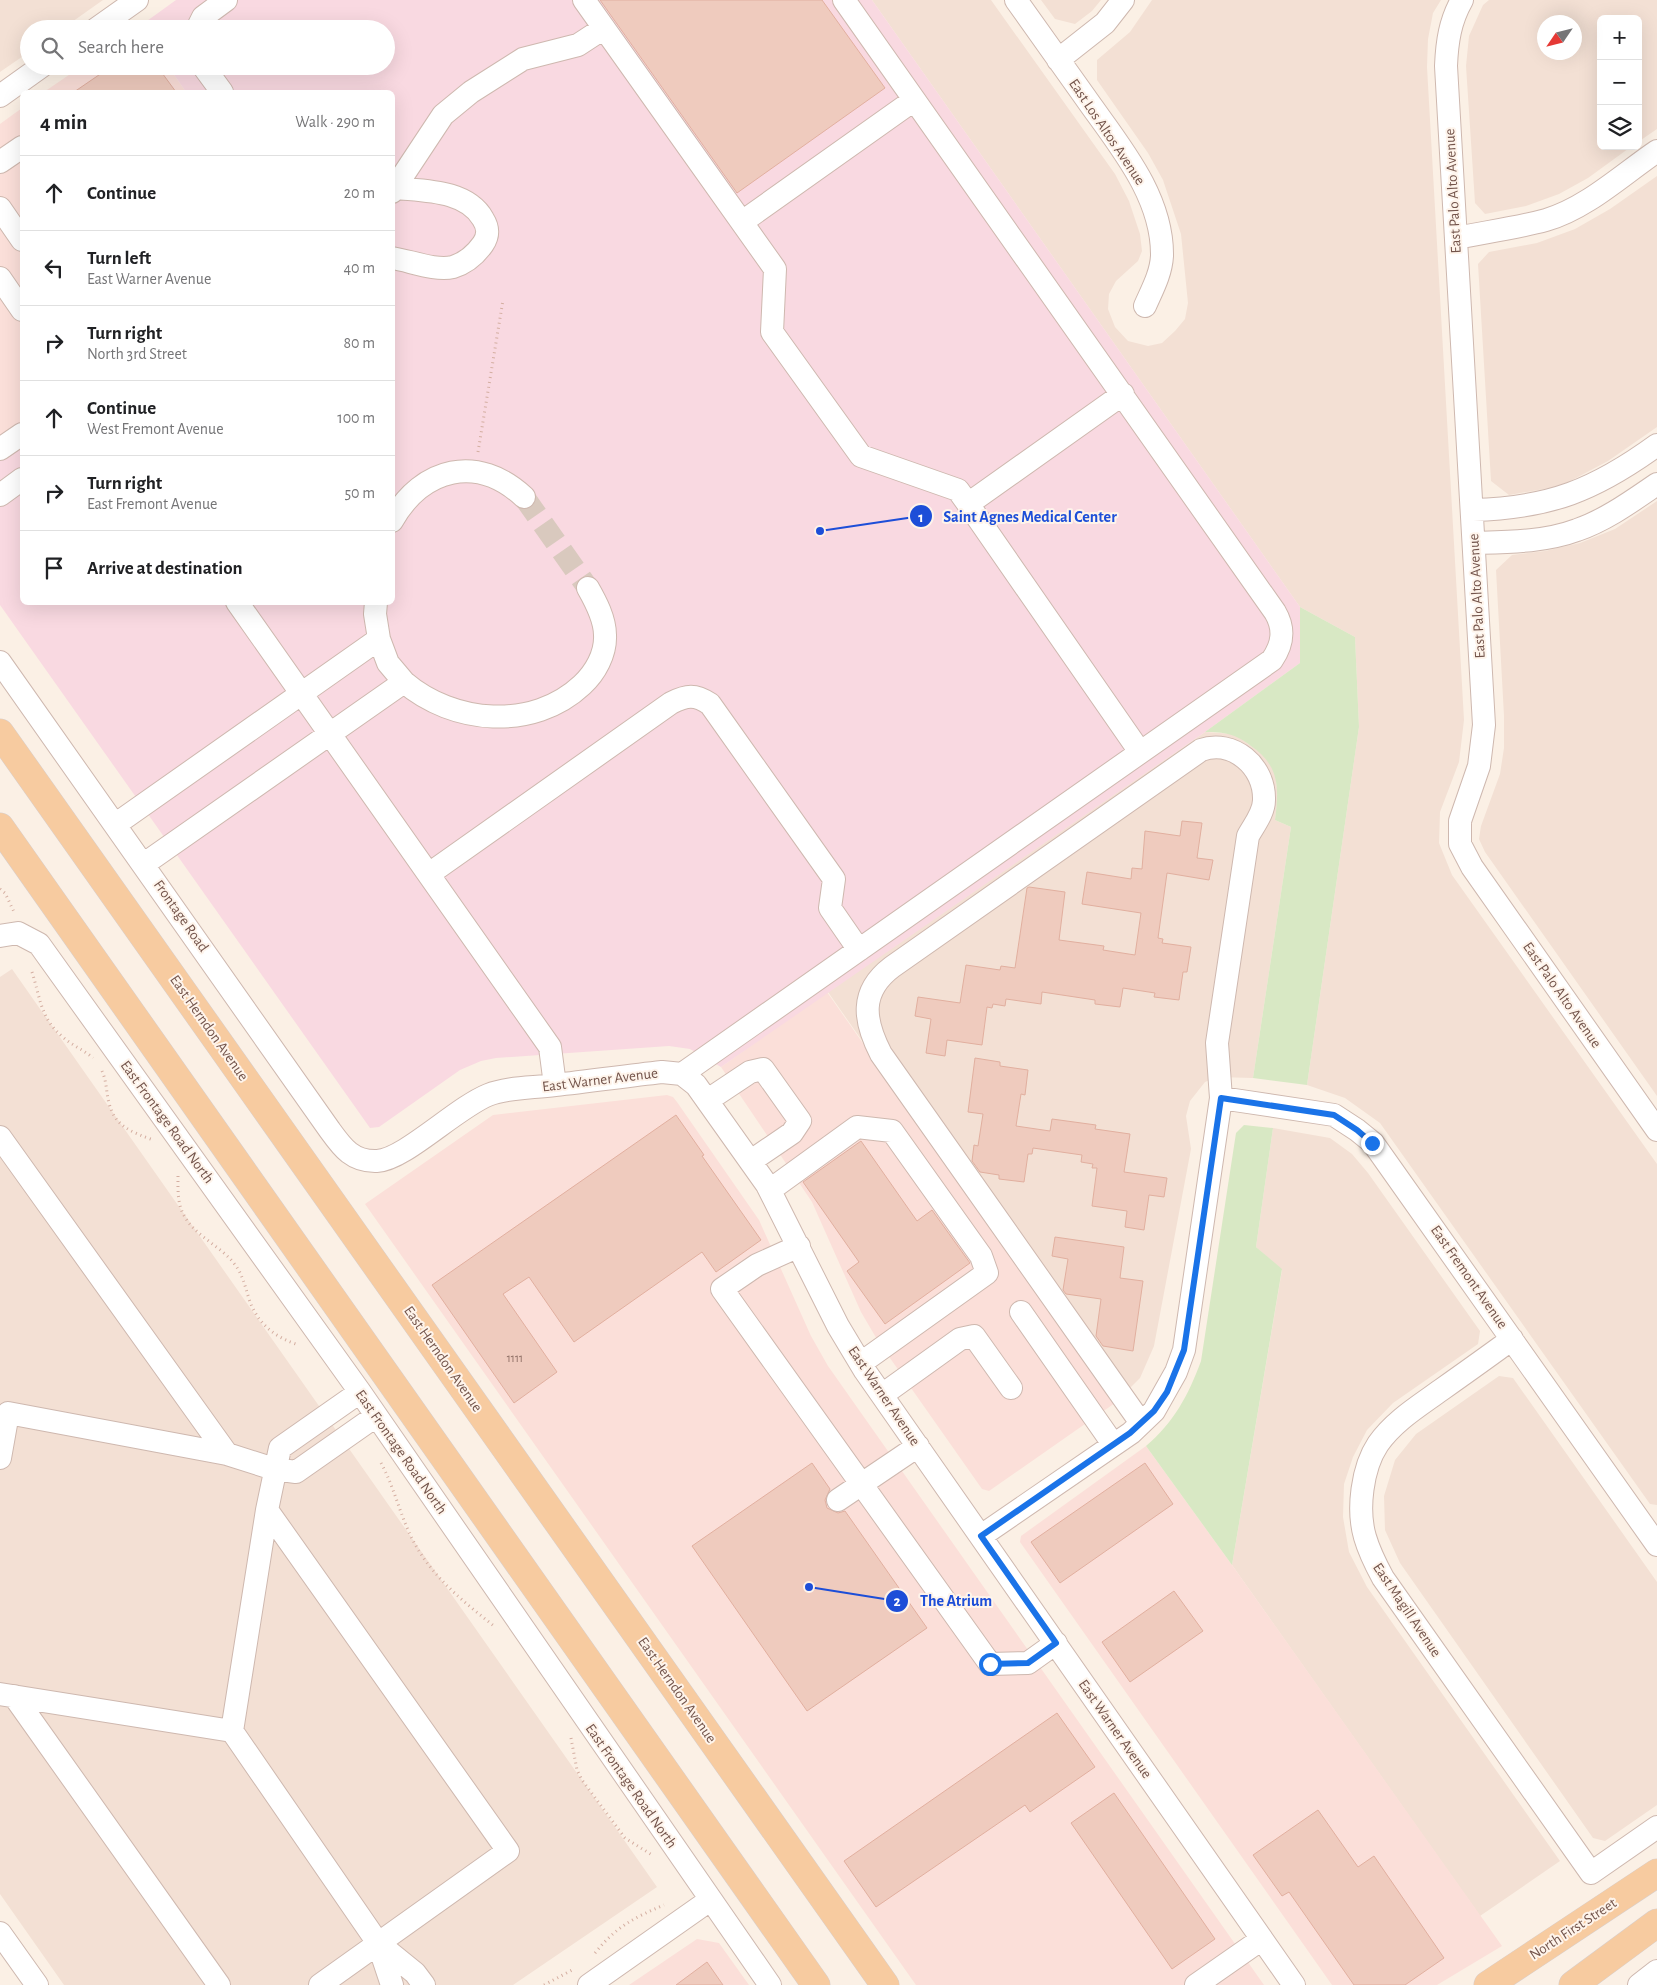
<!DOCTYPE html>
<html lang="en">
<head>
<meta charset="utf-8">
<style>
	:root { --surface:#fff; --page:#f2f2f2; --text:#202124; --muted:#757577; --line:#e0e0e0 }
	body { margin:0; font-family:"Alegreya Sans",sans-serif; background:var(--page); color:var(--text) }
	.controls { position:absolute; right:15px; top:15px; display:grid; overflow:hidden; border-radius:8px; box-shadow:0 5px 20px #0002 }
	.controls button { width:45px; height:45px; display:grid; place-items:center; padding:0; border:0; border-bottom:1px solid var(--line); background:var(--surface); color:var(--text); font:25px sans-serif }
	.compass { position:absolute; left:1537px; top:15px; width:45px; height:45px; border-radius:50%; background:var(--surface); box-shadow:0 5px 20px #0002; rotate:235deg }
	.stop { position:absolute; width:15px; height:15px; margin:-11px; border:4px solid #1a73e8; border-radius:50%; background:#fff }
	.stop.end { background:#1a73e8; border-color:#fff; box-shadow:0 1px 5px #0008 }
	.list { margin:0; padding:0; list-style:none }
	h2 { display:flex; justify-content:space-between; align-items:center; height:65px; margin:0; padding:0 20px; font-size:21px }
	h2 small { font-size:16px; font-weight:400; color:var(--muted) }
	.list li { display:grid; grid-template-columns:32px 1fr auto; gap:15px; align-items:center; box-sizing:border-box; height:75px; padding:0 20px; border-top:1px solid var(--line) }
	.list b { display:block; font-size:19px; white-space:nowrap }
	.list p { margin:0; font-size:16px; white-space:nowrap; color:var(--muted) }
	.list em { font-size:16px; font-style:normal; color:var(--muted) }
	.icon { flex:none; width:28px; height:28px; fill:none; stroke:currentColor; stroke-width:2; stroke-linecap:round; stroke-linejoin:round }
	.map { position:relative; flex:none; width:1657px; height:1985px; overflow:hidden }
	.search { position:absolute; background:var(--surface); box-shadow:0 5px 20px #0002; left:20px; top:20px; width:375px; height:55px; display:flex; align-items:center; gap:12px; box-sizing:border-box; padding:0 18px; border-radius:28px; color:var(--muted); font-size:19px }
	.panel { position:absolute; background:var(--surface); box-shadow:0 5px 20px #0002; left:20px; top:90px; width:375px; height:515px; border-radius:8px }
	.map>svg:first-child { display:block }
	.residential { fill:#f3e0d4; fill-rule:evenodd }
	.commercial { fill:#fbdfd9 }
	.medical { fill:#f9d9e1 }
	.green { fill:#d8e8c4 }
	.building { fill:#efcbbe; stroke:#e1af9f }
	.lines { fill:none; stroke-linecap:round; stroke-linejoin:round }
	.minor-tunnel { stroke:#d9c9be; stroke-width:22; stroke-dasharray:22 11; stroke-linecap:butt }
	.minor-casing { stroke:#ceb8af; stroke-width:24 }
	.major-casing { stroke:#d8cfcd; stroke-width:29 }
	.path { stroke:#d4aea1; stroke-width:3; stroke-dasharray:1 4; stroke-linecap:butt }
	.minor { stroke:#fff; stroke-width:22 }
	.major { stroke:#f7cba0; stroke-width:28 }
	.route { stroke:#1a73e8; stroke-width:6 }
	.labels { text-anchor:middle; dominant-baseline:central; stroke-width:4; stroke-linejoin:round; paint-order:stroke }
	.number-label { font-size:12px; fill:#927268 }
	.street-label { font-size:15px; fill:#73544b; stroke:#fef4eb }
	.leader { fill:none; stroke:#1d4ed8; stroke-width:2 }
	.callout-dot { fill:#1d4ed8; stroke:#fef4eb; stroke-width:2 }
	.mark-label { font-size:15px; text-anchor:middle; font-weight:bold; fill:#fff }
	.callout-label { font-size:16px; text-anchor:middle; font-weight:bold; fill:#1d4ed8; stroke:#fef4eb; stroke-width:4; stroke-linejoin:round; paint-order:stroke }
</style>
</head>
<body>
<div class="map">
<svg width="1657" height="1985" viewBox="0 0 1657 1985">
	<rect width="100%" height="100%" fill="#fbf0e5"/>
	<path class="residential" d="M0 0H103L62 29H29V52L0 72Z
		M872 0H991L1115 174 1129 201 1140 234 1142 251 1138 261 1116 281 1109 294 1108 309 1115 327 1128 341 1148 346 1162 343 1175 331 1185 319 1188 303 1181 234 1163 180 1148 153 1097 80V60L1130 32 1152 0H1441L1433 13 1428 39 1427 67 1464 720 1459 762 1440 812 1439 843 1452 875 1657 1164V1505L1650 1504 1380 1123 1345 1098 1307 1085 1359 727 1355 637 1300 607Z
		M1041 0H1101L1092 11 1075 24 1055 19Z
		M1489 0H1657V129L1638 142V19H1601V146H1632L1588 178 1559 194 1526 206 1485 214 1475 203 1466 66 1469 36 1483 5ZM1544 22H1574V52H1544Z
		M1657 176V427L1608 461 1561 486 1509 495 1491 481 1478 264 1489 252 1537 243 1575 229 1610 209Z
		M1657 501V1096L1485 852 1479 839 1481 826 1500 774 1504 748V716L1496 570 1512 555 1545 551 1580 543 1615 529Z
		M1205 732 1234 734 1266 756 1275 772 1278 796 1275 820 1291 827 1253 1078 1217 1077 1205 1082 1190 1101 1186 1116 1191 1149 1154 1346 1140 1378 1115 1403 828 992Z
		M12 969 657 1887 513 1985H64L0 1894V977Z
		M1273 1128 1330 1138 1352 1154 1368 1173 1480 1331 1478 1344 1393 1403 1367 1430 1353 1457 1344 1484 1343 1517 1349 1552 1367 1587 1560 1861 1480 1916 1232 1565 1282 1270 1256 1247Z
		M1499 1376 1513 1378 1657 1582V1805L1605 1841 1593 1838 1400 1563 1385 1530 1384 1496 1395 1460 1416 1434Z"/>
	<path class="commercial" d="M82 66H168L186 92H44Z
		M22 108V444L0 460V124Z
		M827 992 1115 1403 989 1491 982 1489 878 1341 861 1312 812 1202 721 1067Z
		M667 1095 673 1097 677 1102 759 1220 811 1336 828 1366 1264 1985H916L365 1204 493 1115Z
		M1146 1446 1232 1565 1502 1946 1437 1985H1332L1020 1542 1021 1536Z
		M697 1939 719 1943 749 1985H629Z"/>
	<path class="medical" d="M176 0H872L1300 607V663L1205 732 721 1067 690 1049 669 1046 496 1058 481 1061 460 1070 379 1127 370 1128 0 605V460L22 444V602H392V92H186L168 66H386V29H142L140 26Z"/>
	<path class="green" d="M1300 607 1355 637 1359 727 1307 1085 1253 1078 1291 827 1275 820C1279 788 1280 766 1251 746 1236 734 1224 732 1205 732L1300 663Z
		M1244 1125 1273 1128 1256 1247 1282 1269 1232 1565 1146 1446C1174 1422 1188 1396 1201 1361L1236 1133Z"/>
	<path class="building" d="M600 0H822L885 88 737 193Z
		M112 66H157L176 92H74Z
		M1182 821 1202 823 1197 858 1213 860 1209 880 1167 873 1158 938 1163 939 1162 943 1191 947 1187 972H1183L1179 1000 1154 997 1155 993 1123 988 1120 1007 1095 1004V1000L1042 992 1041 1004 1006 999 1005 1006 993 1004 992 1008 987 1007 982 1045 947 1040 945 1056 926 1053 931 1019 915 1016 918 997 960 1003 966 965 1000 970 1001 966 1015 968 1027 888 1029 887 1065 892 1059 940 1104 946 1103 950 1135 955 1141 913 1082 904 1087 872 1131 879 1132 868 1142 869 1145 831 1180 836Z
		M975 1058 1000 1062V1066L1028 1070 1025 1095 1021 1094 1016 1126 1050 1131 1052 1119 1096 1125 1095 1129 1130 1134 1124 1172 1167 1178 1164 1197 1149 1195 1144 1230 1125 1227 1127 1211 1092 1206 1097 1168H1092L1093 1164 1081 1162 1082 1155 1033 1148 1032 1154H1028L1024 1182 999 1179V1175L980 1172 972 1161 974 1145 978 1146 983 1114 968 1112Z
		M676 1115 704 1155 702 1156 761 1240 716 1272 702 1252 574 1342 529 1277 503 1294 557 1372 514 1403 432 1285Z
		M861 1141 917 1221 932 1210 970 1263 885 1324 847 1271 859 1262 803 1182Z
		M1055 1237 1124 1247 1120 1278 1143 1281 1133 1351 1103 1346 1096 1336 1101 1299 1066 1294 1063 1290 1068 1259 1052 1256Z
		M812 1463 830 1489 825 1500 827 1508 838 1513 845 1511 927 1628 807 1711 692 1546Z
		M1145 1463 1173 1504 1060 1583 1031 1542Z
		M1174 1591 1203 1631 1130 1682 1102 1642Z
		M1057 1713 1095 1767 1030 1812 1025 1805 876 1907 844 1861Z
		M1114 1793 1215 1939 1172 1969 1071 1823Z
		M1318 1810 1358 1867 1374 1856 1444 1958 1405 1985H1354L1289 1892 1282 1896 1253 1855Z
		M707 1962 723 1985H676Z"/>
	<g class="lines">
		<path class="minor-tunnel" d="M524 497 588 588"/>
		<g class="minor-casing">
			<path id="minor" d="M584 0 775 269 772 332 861 456 958 490 968 504
				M1016 0C1039 32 1062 65 1085 97 1117 143 1163 195 1162 256 1161 274 1152 290 1145 306
				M1462 0C1450 21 1447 42 1446 66L1484 725 1479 766 1460 821V844L1472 867 1657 1130
				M96 29 137 0
				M197 29 203 17 226 0
				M1058 60 1105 23 1123 0
				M203 66 222 92
				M0 96 42 66
				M0 162 22 147
				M392 192 443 115 471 92 523 59 578 45 604 28
				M0 208 22 240
				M742 222 914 100
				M1456 238C1486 232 1517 228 1546 220 1587 208 1623 174 1657 151
				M392 258C411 261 435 271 453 267 466 263 476 254 483 244 489 235 488 227 483 219 467 190 424 191 396 188
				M0 278 22 310
				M1123 394 968 504 1140 752
				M0 449 22 434
				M0 495 22 479
				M1473 510C1550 508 1595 490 1657 445
				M392 521C422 467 478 454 524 497
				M1474 543C1508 542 1545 542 1577 530 1606 520 1632 501 1657 484
				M237 602 550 1047 555 1085
				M379 639 388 663 404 682
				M0 662 329 1129C342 1147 352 1162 377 1161 404 1160 456 1108 488 1095 508 1087 533 1088 555 1085 591 1081 626 1076 662 1072L682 1074 696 1085 767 1185 838 1326 865 1371 1294 1985
				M116 824 379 639 375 614 376 602
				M144 864 404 682C453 724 533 731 582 685 595 673 606 654 605 635 605 619 596 602 588 588
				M429 874 671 703C687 695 695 694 710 704L834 879 830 908 859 950
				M0 936 18 933 39 944 360 1392 770 1985
				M682 1074 1272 660C1283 644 1285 629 1275 612L844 0
				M1221 1098 1334 1115 1357 1130 1373 1143 1657 1545
				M708 1100 750 1072 763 1069 800 1121 792 1133 751 1161
				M0 1137 227 1454
				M770 1190 857 1127 892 1131 981 1256 987 1273 861 1363
				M799 1246 757 1265 722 1289 990 1664 1028 1663 1056 1643
				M1021 1312 1113 1444
				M1512 1339C1489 1356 1465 1373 1441 1390 1419 1406 1394 1421 1378 1444 1362 1468 1357 1510 1365 1537 1369 1551 1376 1565 1383 1578L1591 1873 1657 1827
				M882 1395 960 1339 974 1336 1011 1388
				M0 1458 8 1413 227 1454 274 1469 296 1472 376 1416
				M838 1500 918 1446
				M267 1510 508 1851 320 1985
				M981 1536 1131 1433 1154 1411 1176 1372 1184 1350 1221 1098 1217 1043 1248 836C1254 825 1264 813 1264 800 1265 766 1233 739 1201 750L892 967C859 992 864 1021 881 1054L1141 1423
				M0 1694 232 1731 267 1510 280 1448 360 1392
				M14 1696 219 1985
				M232 1731 378 1943 392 1985
				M0 1933 37 1985
				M378 1943 415 1973 424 1985
				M589 1985 710 1900
				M1196 1985 1262 1939
				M1639 1985 1657 1971"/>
		</g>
		<g class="major-casing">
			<path id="major" d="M0 733 885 1985
				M0 827 816 1985
				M1488 1985 1657 1873
				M1573 1985 1657 1923"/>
		</g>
		<path class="path" d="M478 452 503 300
			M0 889 5 893 15 914
			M32 972C41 1000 40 1018 64 1038 73 1046 84 1050 93 1058
			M102 1071C107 1082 106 1092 109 1103 115 1127 132 1132 153 1140
			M178 1176C178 1189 177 1205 185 1217 195 1235 218 1245 232 1261 243 1273 245 1287 250 1302 259 1325 276 1338 299 1345
			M381 1463C393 1485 398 1507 408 1530 426 1572 460 1599 494 1626
			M571 1738 577 1770 582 1780 625 1838 652 1855
			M595 1953C616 1927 633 1918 664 1905
			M544 1985 574 1969"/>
		<use href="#minor" class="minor"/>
		<use href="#major" class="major"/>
	</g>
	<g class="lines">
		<path class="route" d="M990 1664 1028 1663 1056 1643 981 1536 1130 1433 1154 1411 1167 1392 1184 1350 1221 1098 1334 1115 1357 1130 1372 1143"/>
	</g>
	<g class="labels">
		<g class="number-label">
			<text x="515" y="1358">1111</text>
		</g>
		<g class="street-label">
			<text transform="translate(1107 132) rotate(56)">East Los Altos Avenue</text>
			<text transform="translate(1453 191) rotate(-93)">East Palo Alto Avenue</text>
			<text transform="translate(1477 596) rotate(-93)">East Palo Alto Avenue</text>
			<text transform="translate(181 916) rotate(55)">Frontage Road</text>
			<text transform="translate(1562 995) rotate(55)">East Palo Alto Avenue</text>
			<text transform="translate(209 1028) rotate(55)">East Herndon Avenue</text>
			<text transform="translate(600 1080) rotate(-7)">East Warner Avenue</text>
			<text transform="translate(167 1122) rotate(54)">East Frontage Road North</text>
			<text transform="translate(1469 1277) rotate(55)">East Fremont Avenue</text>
			<text transform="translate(443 1359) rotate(55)">East Herndon Avenue</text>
			<text transform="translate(884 1396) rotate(56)">East Warner Avenue</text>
			<text transform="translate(401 1452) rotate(55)">East Frontage Road North</text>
			<text transform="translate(1407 1610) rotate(56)">East Magill Avenue</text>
			<text transform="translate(677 1690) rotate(55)">East Herndon Avenue</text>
			<text transform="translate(1115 1729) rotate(55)">East Warner Avenue</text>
			<text transform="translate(631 1786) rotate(55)">East Frontage Road North</text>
			<text transform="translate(1573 1929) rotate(-33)">North First Street</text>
		</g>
	</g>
	<path class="leader" d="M820 531L921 516M809 1587L897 1601"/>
	<g class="callout-dot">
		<circle cx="820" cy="531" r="5"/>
		<circle cx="809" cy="1587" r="5"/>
		<circle cx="921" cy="516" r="12"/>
		<circle cx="897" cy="1601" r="12"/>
	</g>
	<g class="mark-label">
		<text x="921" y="522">1</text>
		<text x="897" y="1606">2</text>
	</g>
	<g class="callout-label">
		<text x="1030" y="522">Saint Agnes Medical Center</text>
		<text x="956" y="1606">The Atrium</text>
	</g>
</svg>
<div class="controls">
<button>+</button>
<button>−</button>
<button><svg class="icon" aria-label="layers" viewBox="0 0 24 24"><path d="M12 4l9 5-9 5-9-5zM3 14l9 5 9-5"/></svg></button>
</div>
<svg class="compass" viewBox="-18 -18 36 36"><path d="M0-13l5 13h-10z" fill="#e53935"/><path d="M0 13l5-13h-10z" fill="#757577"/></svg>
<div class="stop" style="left:990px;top:1664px"></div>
<div class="stop end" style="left:1372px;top:1143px"></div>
<div class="search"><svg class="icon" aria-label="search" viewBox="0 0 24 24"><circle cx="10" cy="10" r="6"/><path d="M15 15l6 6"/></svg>Search here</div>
<section class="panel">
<h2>4 min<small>Walk · 290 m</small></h2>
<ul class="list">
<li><svg class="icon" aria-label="ahead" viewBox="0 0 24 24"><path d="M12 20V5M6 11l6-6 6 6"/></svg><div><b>Continue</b></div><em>20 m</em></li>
<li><svg class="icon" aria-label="left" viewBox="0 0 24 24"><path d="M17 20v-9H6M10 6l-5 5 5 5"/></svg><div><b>Turn left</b><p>East Warner Avenue</p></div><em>40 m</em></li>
<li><svg class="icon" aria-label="right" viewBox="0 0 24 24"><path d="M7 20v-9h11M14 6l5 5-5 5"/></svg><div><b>Turn right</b><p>North 3rd Street</p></div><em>80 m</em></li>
<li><svg class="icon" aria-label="ahead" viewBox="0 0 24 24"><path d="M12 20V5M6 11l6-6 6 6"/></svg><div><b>Continue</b><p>West Fremont Avenue</p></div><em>100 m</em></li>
<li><svg class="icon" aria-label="right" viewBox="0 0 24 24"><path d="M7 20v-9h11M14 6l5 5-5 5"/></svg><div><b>Turn right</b><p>East Fremont Avenue</p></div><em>50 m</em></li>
<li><svg class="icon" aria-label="arrive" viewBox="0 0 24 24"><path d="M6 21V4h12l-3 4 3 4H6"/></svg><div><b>Arrive at destination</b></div></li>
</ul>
</section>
</div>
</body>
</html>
